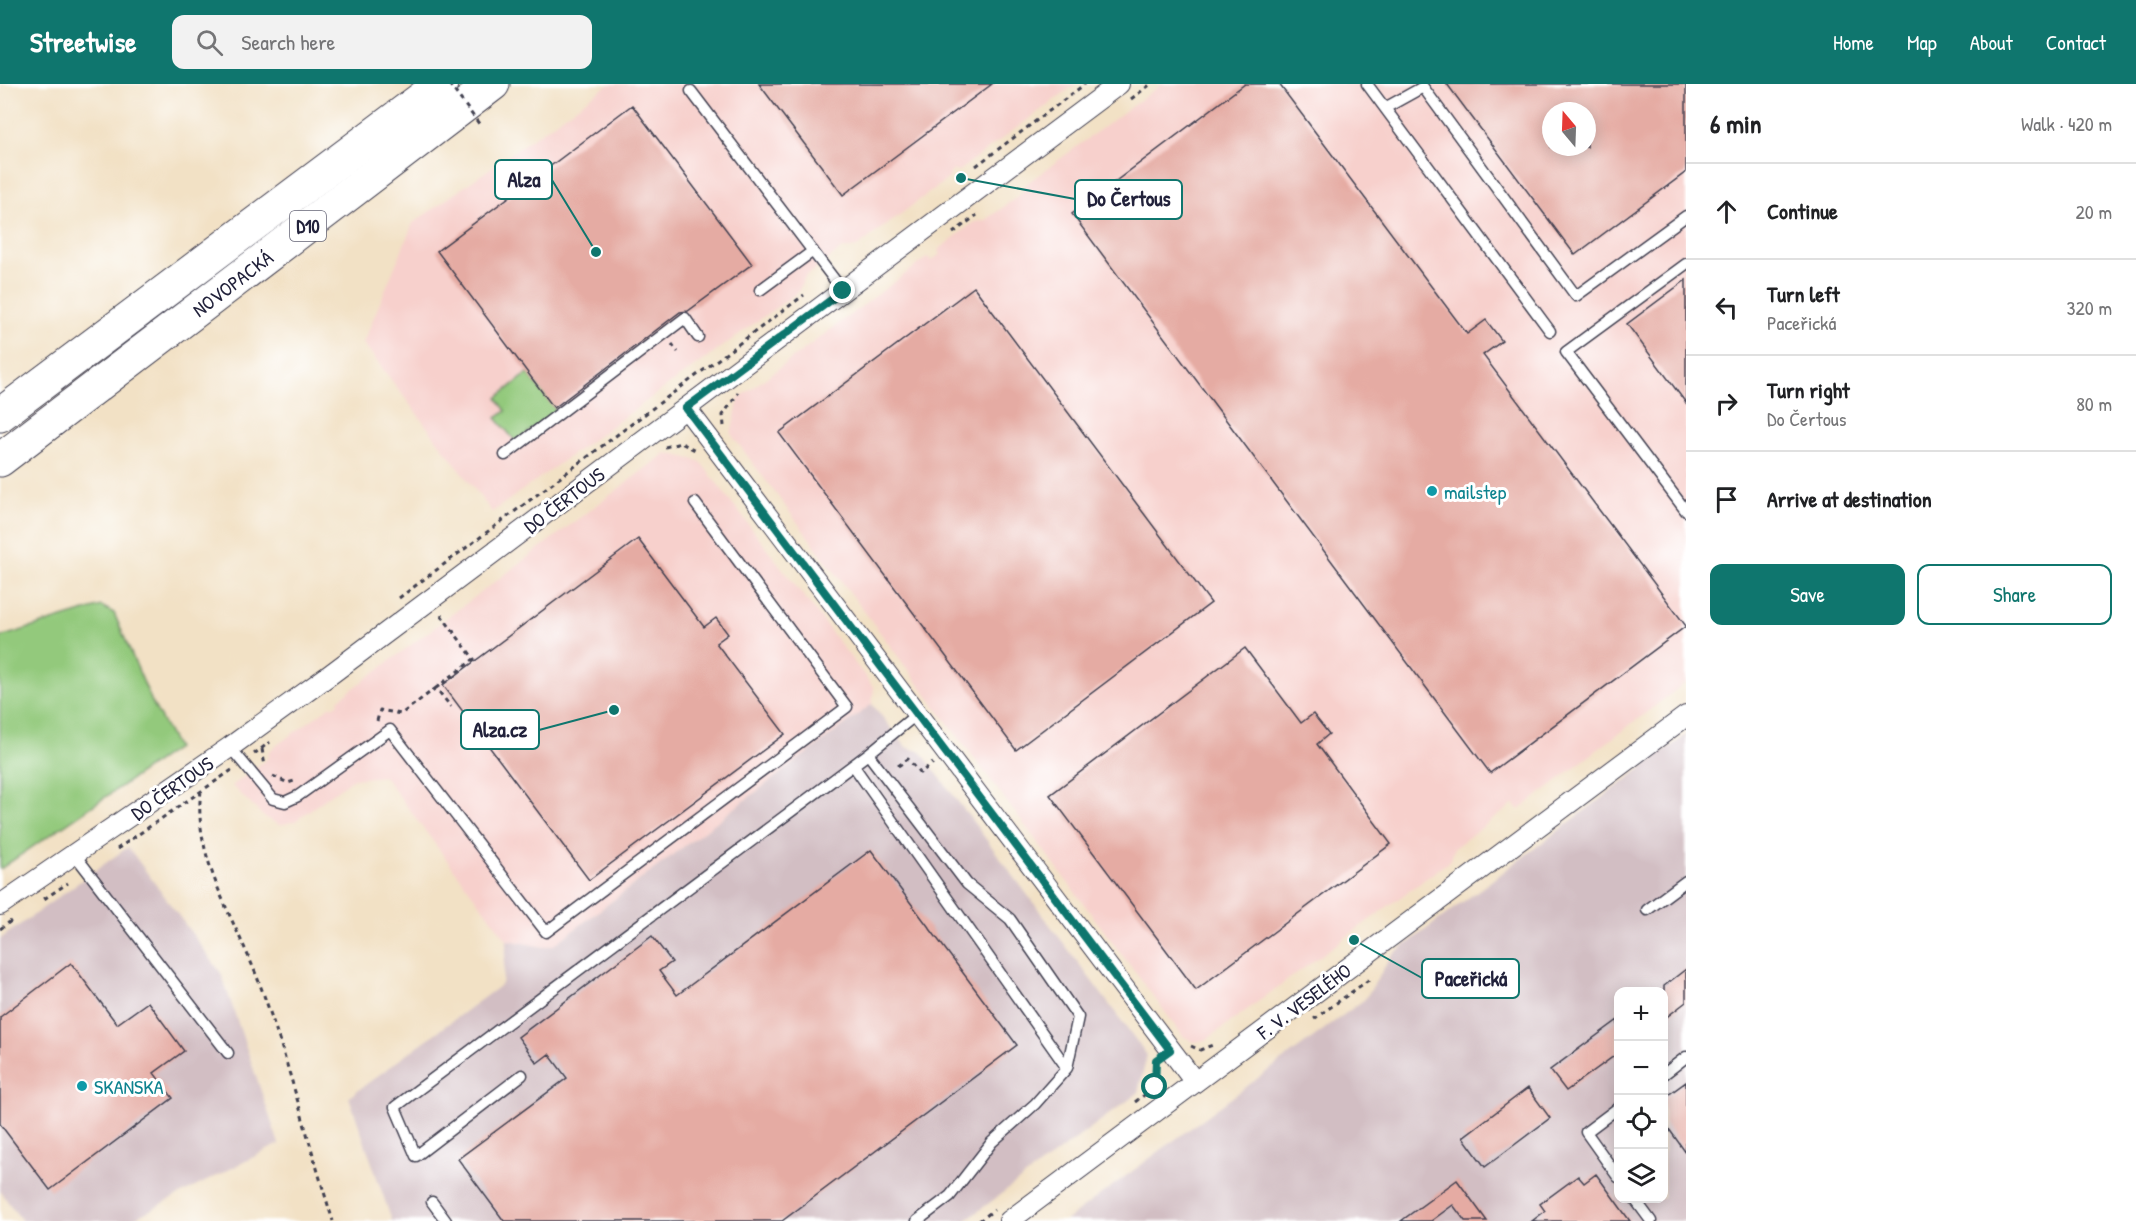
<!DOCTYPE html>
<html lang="en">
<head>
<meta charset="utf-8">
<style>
	:root { --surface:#fff; --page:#f2f2f2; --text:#202124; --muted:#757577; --line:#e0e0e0; --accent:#0f766e }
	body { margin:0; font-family:"Patrick Hand",sans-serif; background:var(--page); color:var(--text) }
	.controls { position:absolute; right:18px; bottom:18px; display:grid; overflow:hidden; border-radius:12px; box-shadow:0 3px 15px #0003 }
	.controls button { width:54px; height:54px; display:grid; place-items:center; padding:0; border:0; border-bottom:2px solid var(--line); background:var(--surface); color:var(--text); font:30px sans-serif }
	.compass { position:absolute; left:1542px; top:18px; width:54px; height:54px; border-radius:50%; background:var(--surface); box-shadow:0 3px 15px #0003; rotate:341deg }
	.stop { position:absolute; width:18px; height:18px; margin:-14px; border:4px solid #0f766e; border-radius:50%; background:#fff }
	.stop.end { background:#0f766e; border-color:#fff; box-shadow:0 2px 6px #0008 }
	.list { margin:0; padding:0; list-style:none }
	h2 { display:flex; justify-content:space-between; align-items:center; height:78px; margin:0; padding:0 24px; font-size:26px }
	h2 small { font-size:20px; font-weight:400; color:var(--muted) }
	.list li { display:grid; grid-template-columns:39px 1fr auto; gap:18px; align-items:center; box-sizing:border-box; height:96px; padding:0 24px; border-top:2px solid var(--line) }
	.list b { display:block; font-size:22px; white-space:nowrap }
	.list p { margin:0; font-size:20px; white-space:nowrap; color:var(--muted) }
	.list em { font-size:20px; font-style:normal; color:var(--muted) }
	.actions { display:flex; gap:12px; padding:18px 24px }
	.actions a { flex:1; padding:14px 0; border:2px solid var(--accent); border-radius:12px; text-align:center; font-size:21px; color:var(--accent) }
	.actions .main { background:var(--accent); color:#fff }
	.icon { flex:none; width:33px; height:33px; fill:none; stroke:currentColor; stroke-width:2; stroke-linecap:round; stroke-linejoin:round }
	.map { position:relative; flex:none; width:1686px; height:1137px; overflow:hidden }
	header { display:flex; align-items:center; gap:36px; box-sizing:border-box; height:84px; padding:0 30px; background:var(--accent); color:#fff }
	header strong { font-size:28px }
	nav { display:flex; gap:33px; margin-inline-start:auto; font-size:21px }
	.search { width:420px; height:54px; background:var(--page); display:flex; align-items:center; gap:15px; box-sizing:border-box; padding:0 21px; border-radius:12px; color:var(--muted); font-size:22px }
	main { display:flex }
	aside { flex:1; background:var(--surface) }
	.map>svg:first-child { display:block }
	.built { fill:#f7d0cc; fill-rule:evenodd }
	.industrial { fill:#d2bec3; fill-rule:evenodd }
	.green { fill:#93c97c; stroke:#5a765c; stroke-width:1.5 }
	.building { fill:#e5aba3; fill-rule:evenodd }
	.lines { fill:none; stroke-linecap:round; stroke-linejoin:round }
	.lane-casing { stroke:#413f50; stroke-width:13 }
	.street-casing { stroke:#413f50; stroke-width:22 }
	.highway-casing { stroke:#413f50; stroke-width:35 }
	.path { stroke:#413f50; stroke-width:3; stroke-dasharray:4.5 4.5; stroke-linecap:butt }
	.lane { stroke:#fff; stroke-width:10 }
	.street { stroke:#fff; stroke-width:20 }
	.highway { stroke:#fff; stroke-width:33 }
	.path-bridge { stroke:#413f50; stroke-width:3; stroke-dasharray:4.5 4.5; stroke-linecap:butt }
	.route { stroke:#0f766e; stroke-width:8 }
	.culture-dot { fill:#0f9aa8; stroke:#fff; stroke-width:2 }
	.labels { text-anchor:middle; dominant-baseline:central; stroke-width:6; stroke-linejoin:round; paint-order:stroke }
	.shield { fill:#fff; stroke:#646476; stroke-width:1.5 }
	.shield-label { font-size:18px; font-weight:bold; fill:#22223b }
	.street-label { font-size:20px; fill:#22223b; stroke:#fff }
	.culture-label { font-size:20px; fill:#0d838f; stroke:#fff; text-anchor:start }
	.leader { fill:none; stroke:#0f766e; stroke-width:2 }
	.callout-dot { fill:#0f766e; stroke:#fff; stroke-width:2 }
	.callout { fill:#fff; stroke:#0f766e; stroke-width:2 }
	.callout-label { font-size:21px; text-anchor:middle; font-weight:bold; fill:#22223b }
</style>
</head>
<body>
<header>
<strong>Streetwise</strong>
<div class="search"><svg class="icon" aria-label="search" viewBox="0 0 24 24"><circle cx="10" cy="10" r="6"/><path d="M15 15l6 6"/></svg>Search here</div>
<nav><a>Home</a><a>Map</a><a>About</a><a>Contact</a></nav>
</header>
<main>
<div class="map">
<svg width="1686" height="1137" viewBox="0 0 1686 1137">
	<rect width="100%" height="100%" fill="#fff"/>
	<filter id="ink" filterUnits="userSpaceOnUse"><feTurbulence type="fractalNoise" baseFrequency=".0167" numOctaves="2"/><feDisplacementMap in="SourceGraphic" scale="12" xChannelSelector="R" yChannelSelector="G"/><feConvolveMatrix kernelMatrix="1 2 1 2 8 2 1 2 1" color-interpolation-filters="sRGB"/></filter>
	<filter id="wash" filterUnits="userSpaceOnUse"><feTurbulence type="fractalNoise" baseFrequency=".008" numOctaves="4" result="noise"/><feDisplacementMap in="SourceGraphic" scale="24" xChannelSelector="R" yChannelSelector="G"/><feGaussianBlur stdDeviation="1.35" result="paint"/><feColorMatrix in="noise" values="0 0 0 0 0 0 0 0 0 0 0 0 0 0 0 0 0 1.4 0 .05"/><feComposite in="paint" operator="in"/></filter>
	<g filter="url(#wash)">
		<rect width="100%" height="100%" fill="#f2e1c5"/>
		<path class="built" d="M609 0H1076L957 88 954 86 949 90 950 93 857 163 842 165 805 193 798 208 492 428 363 259 413 139Z
			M1162 0H1686V598L1519 726 1514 720 1454 764 1451 776 1206 956 1194 958 1183 952 731 350 739 314 928 173 931 177 941 170 938 166 974 138 985 136 1005 122 1021 110 1026 100ZM1551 27H1587V63H1551Z
			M666 369 700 377 874 604 872 620 554 861 545 863 507 856 384 692 352 695 295 737 280 741 264 733 232 702 268 674 269 667 332 621 333 623 339 619 338 616Z"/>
		<path class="industrial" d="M872 620 906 663 921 668 1147 971 1138 1009 965 1137H392L349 1013 502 900 507 856 544 863 554 861Z
			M1686 651V1137H1065L1365 915 1392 871ZM1618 908H1664V1114H1618Z
			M128 763 221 889 279 1060 129 1137H22L0 1107V855Z"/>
		<path class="green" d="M528 289 556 326 516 358 496 334 506 327 497 314Z
			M101 522 114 529 152 618 177 664 0 785V553Z"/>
		<g id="blocks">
			<path class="building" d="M759 0H992L843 111Z
				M1245 0H1279L1467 250 1486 236 1502 257 1483 271 1686 542 1490 689 1072 130Z
				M1447 0H1686V88L1575 171ZM1551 27H1587V63H1551Z
				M632 21 752 180 688 227 680 228 554 324 437 167Z
				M1686 196V319L1627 240Z
				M974 203 1211 519 1016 666 779 349Z
				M638 455 704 543 716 534 728 550 716 559 785 650 589 796 443 601Z
				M1245 564 1301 639 1313 630 1329 650 1317 660 1391 760 1196 906 1050 711Z
				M871 766 1017 961 782 1137H504L458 1075 567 994 549 970 537 979 518 953 652 852 672 878 659 887 677 911Z
				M71 879 117 940 148 918 184 967 154 989 173 1014 50 1106 0 1040V933Z
				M1686 885V918L1664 935V902Z
				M1618 936V969L1566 1007 1550 986Z
				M1686 998V1069L1664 1038V1014Z
				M1528 1004 1550 1034 1485 1083 1463 1053Z
				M1596 1090 1630 1137H1532L1545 1127 1540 1120 1578 1092 1584 1099Z
				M1457 1096 1487 1137H1465L1453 1121 1431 1137H1401Z"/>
		</g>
	</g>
	<g filter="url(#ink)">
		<use href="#blocks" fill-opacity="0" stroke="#413f50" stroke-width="1.5"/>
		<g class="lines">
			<g class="lane-casing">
				<path id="lane" d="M1367 0 1550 247
					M691 7 843 207
					M1385 24 1423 3 1576 212 1686 132
					M1686 180 1566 268 1686 427
					M760 206 813 167
					M505 371 685 234 698 253
					M230 663 273 715 285 718 298 712 390 646 546 848 847 623 695 419
					M868 670 967 800 1010 835 1078 933 1067 984 1035 1020 992 1058 950 1112 917 1137
					M853 681 1067 984
					M75 771 228 969
					M1647 826 1686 797
					M1664 990 1686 973
					M522 991 416 1072 395 1023 868 670 917 630
					M1618 1024 1586 1048 1618 1093
					M1634 1114 1651 1137
					M432 1118 446 1137"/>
			</g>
			<g class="street-casing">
				<path id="street" d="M686 324 1195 998
					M0 821 230 663 331 590 1119 0
					M1009 1137 1686 632"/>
			</g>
			<g class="highway-casing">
				<g id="highway">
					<path d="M0 331 441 0"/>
					<path id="s1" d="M0 376 493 0"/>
				</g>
			</g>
			<path class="path" d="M1131 15 1151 0
				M976 82 1085 0
				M953 149 977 131
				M672 260 678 268
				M724 342 723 331 738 309
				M665 363 681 359 695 366
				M399 514 804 211
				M441 531 474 575 436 604 451 623
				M377 637 380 626 401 630 436 604
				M262 665 265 682
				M254 670 270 658
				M898 682 908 675 920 689 933 679
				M273 692 288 699 294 697
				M201 707C192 771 235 836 257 893 288 972 307 1056 333 1137
				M117 765 232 686
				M44 815 68 799
				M0 845 11 837
				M1314 935 1370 895
				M1191 962 1200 966 1215 960
				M1135 1018 1155 1003 1156 977
				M979 1137 994 1126"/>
			<use href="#lane" class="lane"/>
			<use href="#street" class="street"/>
			<use href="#highway" class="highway"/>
			<path class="path-bridge" d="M449 0 480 41"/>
		</g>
	</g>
	<g class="lines" filter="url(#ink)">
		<path class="route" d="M843 207 686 324 1170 966 1156 976 1155 1003"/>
	</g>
	<g class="culture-dot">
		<circle cx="1432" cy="407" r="6"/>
		<circle cx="82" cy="1002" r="6"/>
	</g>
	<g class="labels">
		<rect class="shield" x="290" y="127" width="36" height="30" rx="4.5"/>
		<g class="shield-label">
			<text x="308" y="142">D10</text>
		</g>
		<g class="street-label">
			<text stroke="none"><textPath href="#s1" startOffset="292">NOVOPACKÁ</textPath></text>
			<text transform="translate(564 416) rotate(-37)">DO ČERTOUS</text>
			<text transform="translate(172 704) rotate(-35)">DO ČERTOUS</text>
			<text transform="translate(1304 917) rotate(-37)">F. V. VESELÉHO</text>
		</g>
		<g class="culture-label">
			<text x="1444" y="407">mailstep</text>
			<text x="94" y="1002">SKANSKA</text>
		</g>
	</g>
	<path class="leader" d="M596 168L552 96M961 94L1075 115M614 626L539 646M1354 856L1422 894"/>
	<g class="callout-dot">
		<circle cx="596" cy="168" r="6"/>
		<circle cx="961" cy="94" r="6"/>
		<circle cx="614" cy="626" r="6"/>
		<circle cx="1354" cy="856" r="6"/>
	</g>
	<g class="callout">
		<rect x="495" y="76" width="57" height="39" rx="6"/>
		<rect x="1075" y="96" width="107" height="39" rx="6"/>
		<rect x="461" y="626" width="78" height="39" rx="6"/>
		<rect x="1422" y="875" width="97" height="39" rx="6"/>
	</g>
	<g class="callout-label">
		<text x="524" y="103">Alza</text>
		<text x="1129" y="122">Do Čertous</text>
		<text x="500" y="653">Alza.cz</text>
		<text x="1471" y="902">Paceřická</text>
	</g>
</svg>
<div class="controls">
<button>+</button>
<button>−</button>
<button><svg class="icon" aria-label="locate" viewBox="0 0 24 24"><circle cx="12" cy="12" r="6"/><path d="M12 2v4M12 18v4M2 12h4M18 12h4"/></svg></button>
<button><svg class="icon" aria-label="layers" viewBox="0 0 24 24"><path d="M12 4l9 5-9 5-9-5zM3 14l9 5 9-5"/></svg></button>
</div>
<svg class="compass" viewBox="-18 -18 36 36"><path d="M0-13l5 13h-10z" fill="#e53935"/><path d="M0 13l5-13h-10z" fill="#757577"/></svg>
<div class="stop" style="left:1155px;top:1003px"></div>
<div class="stop end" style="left:843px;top:207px"></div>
</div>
<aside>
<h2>6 min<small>Walk · 420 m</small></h2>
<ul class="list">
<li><svg class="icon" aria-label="ahead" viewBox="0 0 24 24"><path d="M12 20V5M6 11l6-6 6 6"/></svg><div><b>Continue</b></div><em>20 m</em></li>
<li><svg class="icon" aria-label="left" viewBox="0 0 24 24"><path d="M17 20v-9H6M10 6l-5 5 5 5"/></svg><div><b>Turn left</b><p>Paceřická</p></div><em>320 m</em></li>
<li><svg class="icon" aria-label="right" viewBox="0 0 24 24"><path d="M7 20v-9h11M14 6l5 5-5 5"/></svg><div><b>Turn right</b><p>Do Čertous</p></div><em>80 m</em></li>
<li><svg class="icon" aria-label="arrive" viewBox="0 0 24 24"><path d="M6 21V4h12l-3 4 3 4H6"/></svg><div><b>Arrive at destination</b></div></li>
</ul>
<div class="actions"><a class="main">Save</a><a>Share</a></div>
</aside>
</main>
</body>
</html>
